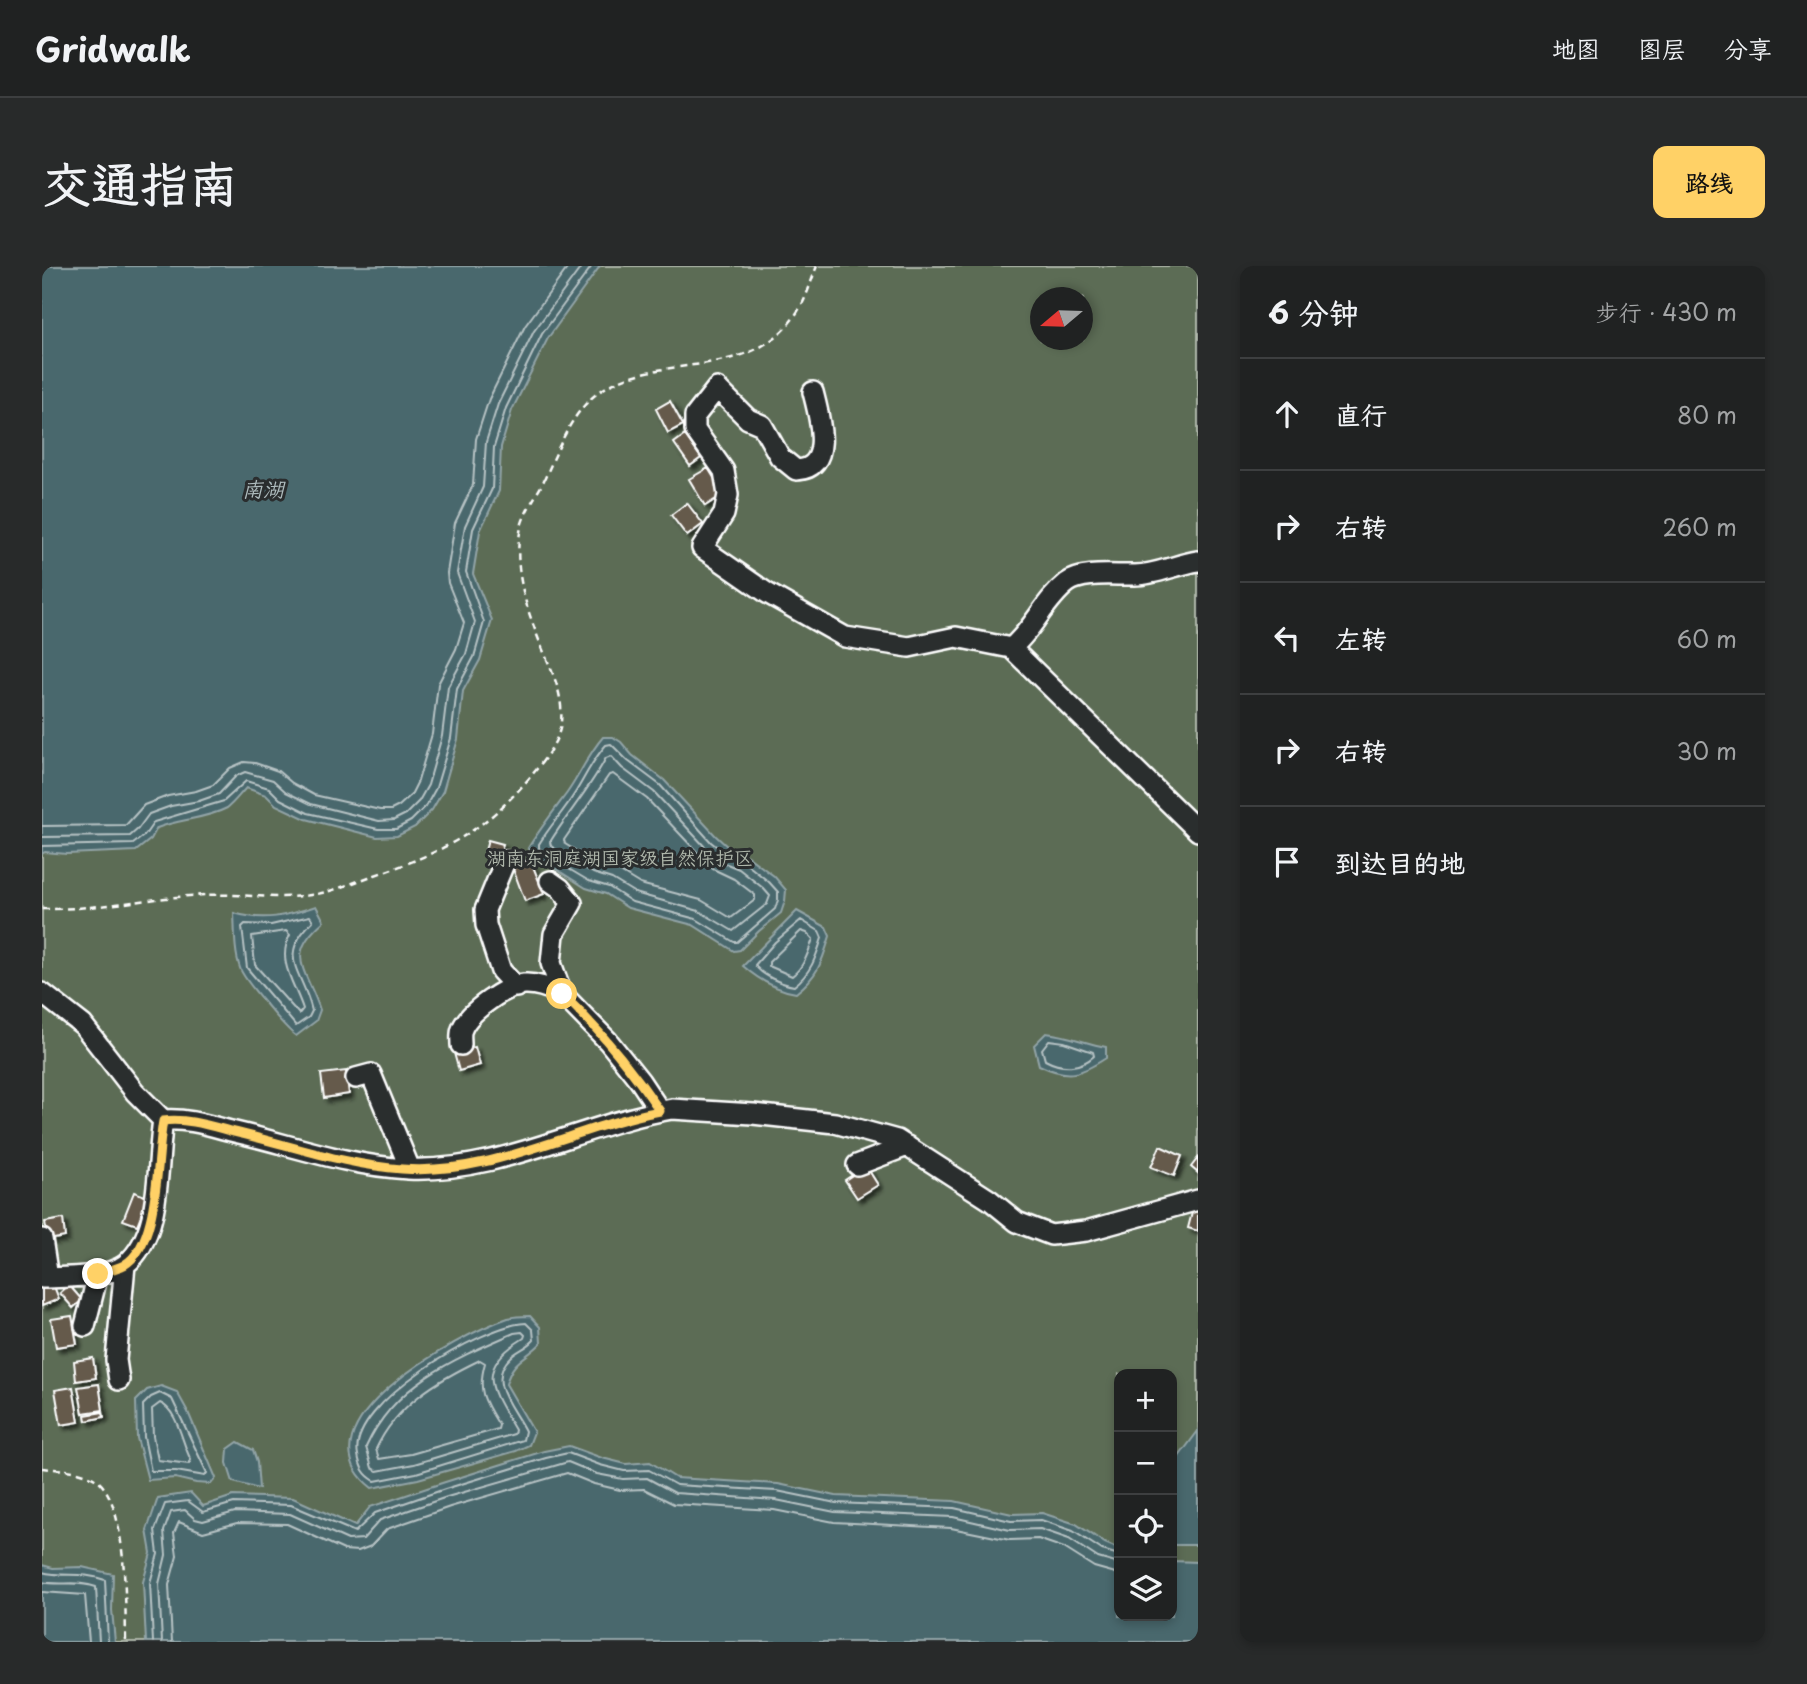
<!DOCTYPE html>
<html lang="zh">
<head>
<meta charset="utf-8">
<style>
	:root { --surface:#202222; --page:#282a2a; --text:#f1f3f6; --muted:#a2a4a5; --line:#3d3f40; --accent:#ffd166 }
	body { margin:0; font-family:"Playpen Sans","LXGW WenKai TC",sans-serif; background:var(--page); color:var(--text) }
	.controls { position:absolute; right:21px; bottom:21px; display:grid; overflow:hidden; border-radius:14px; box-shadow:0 4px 10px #0003 }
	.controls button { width:63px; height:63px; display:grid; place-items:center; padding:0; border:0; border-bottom:2px solid var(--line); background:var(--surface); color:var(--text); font:35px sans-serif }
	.compass { position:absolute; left:988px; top:21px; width:63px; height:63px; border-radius:50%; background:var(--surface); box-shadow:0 4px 10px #0003; rotate:251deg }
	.stop { position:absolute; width:21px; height:21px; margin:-16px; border:5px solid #ffd166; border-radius:50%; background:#fff }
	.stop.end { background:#ffd166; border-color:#fff; box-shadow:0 2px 7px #0008 }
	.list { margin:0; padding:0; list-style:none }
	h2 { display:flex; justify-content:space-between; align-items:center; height:91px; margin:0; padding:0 28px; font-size:30px }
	h2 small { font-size:23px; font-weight:400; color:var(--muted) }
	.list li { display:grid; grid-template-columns:46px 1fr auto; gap:21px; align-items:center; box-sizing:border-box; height:112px; padding:0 28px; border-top:2px solid var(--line) }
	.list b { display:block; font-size:26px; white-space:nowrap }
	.list em { font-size:23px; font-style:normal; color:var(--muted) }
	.icon { flex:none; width:38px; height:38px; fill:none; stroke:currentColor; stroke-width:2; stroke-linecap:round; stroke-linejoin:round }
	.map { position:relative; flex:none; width:1156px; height:1376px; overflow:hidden; border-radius:14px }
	header { display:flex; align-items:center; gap:42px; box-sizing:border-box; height:98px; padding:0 35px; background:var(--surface); border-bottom:2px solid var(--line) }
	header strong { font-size:33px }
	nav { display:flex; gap:38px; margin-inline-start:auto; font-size:24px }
	.intro { display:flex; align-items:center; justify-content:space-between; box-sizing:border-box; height:168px; padding:0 42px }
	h1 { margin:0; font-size:49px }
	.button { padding:18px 32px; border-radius:14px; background:var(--accent); color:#111; font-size:24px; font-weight:700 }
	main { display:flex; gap:42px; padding:0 42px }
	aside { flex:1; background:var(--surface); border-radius:14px; box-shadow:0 4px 10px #0003 }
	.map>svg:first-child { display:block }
	.green { fill:#5c6c55; stroke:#aeb6aa; stroke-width:2; fill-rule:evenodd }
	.water { fill:#4a686d; stroke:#92a4a7; stroke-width:2 }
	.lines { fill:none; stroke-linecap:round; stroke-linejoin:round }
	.shore { stroke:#b7c3c5; stroke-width:2 }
	.building { fill:#655a4c; stroke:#fff; stroke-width:2; filter:url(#shadow) }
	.minor-casing { stroke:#fff; stroke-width:24 }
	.path { stroke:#fff; stroke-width:2.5; stroke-dasharray:7 5; stroke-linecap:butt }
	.minor { stroke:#2a2d2e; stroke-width:19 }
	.route { stroke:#ffd166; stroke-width:9 }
	.labels { text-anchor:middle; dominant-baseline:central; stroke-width:6; stroke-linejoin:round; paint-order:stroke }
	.park-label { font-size:19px; fill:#aeb6aa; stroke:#2a2d2e }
	.water-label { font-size:21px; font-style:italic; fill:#aebbbd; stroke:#2a2d2e }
</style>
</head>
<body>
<header>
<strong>Gridwalk</strong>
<nav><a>地图</a><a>图层</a><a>分享</a></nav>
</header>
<div class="intro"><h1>交通指南</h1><a class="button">路线</a></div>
<main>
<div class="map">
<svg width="1156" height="1376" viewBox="0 0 1156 1376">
	<defs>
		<filter id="shadow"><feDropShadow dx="4" dy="4" stdDeviation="2" flood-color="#0009"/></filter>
	</defs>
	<rect width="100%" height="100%" fill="#2a2d2e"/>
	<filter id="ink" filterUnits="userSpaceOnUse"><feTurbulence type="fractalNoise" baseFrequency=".0143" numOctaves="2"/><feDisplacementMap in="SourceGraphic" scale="14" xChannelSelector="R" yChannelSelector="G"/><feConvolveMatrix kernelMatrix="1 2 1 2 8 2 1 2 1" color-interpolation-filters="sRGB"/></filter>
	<g filter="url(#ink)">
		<path class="green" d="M0 0H1156V1376H0ZM999 32H1041V74H999ZM1077 1108H1130V1350H1077Z"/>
		<path class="water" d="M0 0H558L506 72 470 144 459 181 457 225 438 265 431 308 450 354 438 394 421 425 416 473 401 525 390 544 373 561 355 570 335 571 264 553 234 539 224 529 204 522C198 528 192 537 185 542 164 553 137 553 115 562L109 573 94 585 25 588 3 586 0 588Z
			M561 471H571L579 476 590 489 622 514 674 570 688 583 705 590 732 610 744 624 743 635 739 647 717 665 698 684 692 685 651 659 586 642 564 628 544 622 506 598 486 582C498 563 511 546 525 527 538 509 546 488 561 471Z
			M274 640 282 655C241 690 265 703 278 744L274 755 254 770C244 763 201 713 198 702 192 685 193 665 192 647 223 656 244 650 274 640Z
			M755 645 784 661 788 670C780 696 776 710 754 727 734 724 717 714 701 700Z
			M1004 767C1025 769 1043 777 1064 781V792C1038 809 1026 813 997 799L992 779Z
			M488 1050 498 1061 499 1077C484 1093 471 1093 464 1118L492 1166 487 1179 474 1185 376 1213 330 1222C249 1159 416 1069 466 1052 473 1050 481 1050 488 1050Z
			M119 1120 135 1126 146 1146 174 1212 169 1218 154 1217 133 1212 106 1214 95 1172 94 1135 105 1124Z
			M1156 1165V1279H1130V1200Z
			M196 1176 211 1184 215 1196 217 1223 191 1216 185 1197 186 1183Z
			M527 1180 560 1192 584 1198 608 1196 634 1212 736 1218 794 1230 912 1235 970 1248 1000 1247 1034 1258 1063 1277 1077 1283V1350H1130V1295L1156 1296V1376H104L101 1316 109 1287 105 1264 116 1232 149 1227 161 1240 191 1230 251 1232 313 1260 328 1241 400 1217 502 1185Z
			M0 1299 11 1302 40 1301 71 1308 70 1344 73 1376H0Z"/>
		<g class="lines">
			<path class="shore" d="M569 478 586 495 618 519 669 576 685 589 702 596 727 616 736 626V634L733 643 695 676H692L654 653 590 636 567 621 547 615 510 593 497 582V578C508 560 522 545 533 527 543 511 551 493 564 479Z
				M569 490 580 502 612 526 664 582 680 596 697 603 721 622 728 630 725 638 691 665 657 645 593 627 570 613 551 607 537 599 509 580 508 576C526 547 548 522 564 492Z
				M571 508 605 533 671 603 692 613 713 629V634L689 652 659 634 598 618 575 604 554 597 523 578 522 574 567 509Z
				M0 560 84 559 102 539 126 530 154 525 171 519 188 502 202 496 213 497 236 505 250 517 272 529 338 544H349L357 540 369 529 376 515 390 468 396 418 414 383 422 357 406 317 405 307 413 257 431 219 434 173 447 133 483 60 527 0
				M0 571 88 570 96 563 107 548 129 540 157 535 177 528 194 510 203 506 231 514 244 526 269 538 337 555 352 554 364 548 377 535 386 519 400 470 406 421 424 388 433 356 415 307 423 260 441 221 444 176 456 138 492 65 540 0
				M0 580 91 578 103 569 112 556 182 535 204 515 227 522 238 533 266 547 336 563H354L369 555 384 540 394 522 409 472 415 423 432 391 442 356 424 306 431 263 450 223 452 181 464 142 500 68 550 0
				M268 650 271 655C233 692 261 704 270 745L267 751 254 760 205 702 200 661 203 658 229 659Z
				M759 654 777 665 780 672C774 691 769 707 752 720 739 718 719 709 713 699L733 676Z
				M244 665 248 669C234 695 253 718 261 743L257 748 213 699 210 670Z
				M759 665 765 667 771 673C766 687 762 701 750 710L727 700V696Z
				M1007 774 1022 776 1051 786 1052 790C1038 803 1020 803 1003 794L1000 783Z
				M484 1057 491 1064 492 1074C485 1082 476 1084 469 1091 443 1115 472 1142 483 1165L481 1174 374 1207 333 1215C322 1209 318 1201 316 1189 305 1138 442 1058 484 1057Z
				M480 1066 483 1069 482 1072C431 1103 450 1124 473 1164L472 1168 372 1198 335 1205 330 1202 324 1181C352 1118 412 1093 472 1067Z
				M438 1094 443 1097C435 1125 442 1135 457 1159L456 1163 369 1188 337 1193 334 1183C354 1139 396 1114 438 1094Z
				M118 1127 130 1133 165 1207 163 1210 134 1205H109L102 1171 101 1139 109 1131Z
				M118 1137C136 1144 140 1178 149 1194L147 1198 116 1194 111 1170 110 1143Z
				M0 1306C22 1312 38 1305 63 1314L66 1376
				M0 1316C18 1320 36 1314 54 1321L57 1376
				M0 1326 43 1329 47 1376
				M111 1376 108 1317 116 1288 113 1264 123 1238 146 1235 161 1246 192 1237 249 1239 313 1266 333 1247 403 1223 504 1192 526 1187 558 1199 582 1205 607 1204 634 1219 735 1225 794 1237 912 1242 969 1255 999 1254 1031 1265 1060 1284 1077 1289
				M120 1376 117 1318 124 1289 122 1265 129 1246 143 1244 153 1253 161 1255 193 1246 248 1248 306 1274 321 1273 338 1254 405 1231 526 1196 555 1208 581 1213 605 1212 633 1227 734 1234 793 1246 911 1251 968 1264 998 1263 1027 1273 1056 1292 1077 1298
				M130 1376 127 1319 135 1290 132 1267 137 1256 161 1266 195 1257 245 1258 302 1284 316 1285 329 1280 345 1263 408 1241 525 1207 552 1218 578 1224 602 1223 632 1238 732 1244 792 1256 909 1262 968 1274 996 1273 1022 1282 1052 1301 1077 1308"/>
		</g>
		<path class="building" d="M628 135 641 159 626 167 614 143Z
			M643 169 659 192 648 200 632 177Z
			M666 202 682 228 663 240 647 213Z
			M645 237 661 258 645 270 629 249Z
			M446 574 461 578 458 589 443 585Z
			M488 593 502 628 483 635 470 600Z
			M433 781 438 799 417 805 412 787Z
			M304 805 307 828 282 832 279 808Z
			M1118 880 1140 890 1132 910 1109 901Z
			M1156 892V907L1149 901Z
			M824 900 836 919 815 932 803 914Z
			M92 926 106 931 95 959 81 954Z
			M1151 943 1156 944V965L1146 962Z
			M21 953 23 971 6 974 3 956Z
			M11 1018 17 1033 0 1040V1022Z
			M27 1019 40 1034 31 1042 18 1027Z
			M30 1050 35 1078 14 1081 9 1053Z
			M51 1092 54 1112 34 1115 32 1095Z
			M57 1118 61 1144 41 1147 36 1121Z
			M31 1121 37 1156 19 1159 13 1124Z
			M61 1146 62 1151 44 1155 43 1149Z"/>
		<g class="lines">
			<g class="minor-casing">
				<path id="minor" d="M771 126C777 150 793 203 754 204L738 191 720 159 706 153 675 122 653 150V164L682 205 686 229 682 248 660 282 725 327 803 371 867 381 914 371 969 382C991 364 1002 335 1025 317 1041 305 1074 310 1093 309 1114 309 1135 298 1156 295
					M969 382 1156 565
					M463 595 443 644 444 659 459 705 474 721
					M508 615 518 622 530 637 512 668 509 697 520 728 566 775 598 815 618 845
					M0 727 41 759 93 826 121 854
					M419 779C419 774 418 767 420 763 427 745 464 720 482 718 495 717 508 723 520 728
					M314 812 329 808 368 903
					M815 899 865 880
					M0 973 6 1012
					M0 1012C22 1011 67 1012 84 998 121 968 114 898 121 854 144 852 166 859 189 865 247 878 305 900 366 903 458 907 541 858 630 843L711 848 793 857 855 874 948 934 975 956 1009 969 1044 965 1156 934
					M43 1060 56 1008
					M77 1114 74 1094 83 999"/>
			</g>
			<path class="path" d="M0 643C55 644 109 631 164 629 200 627 239 635 275 628 292 625 310 617 327 611 401 586 443 567 494 504 504 491 518 473 519 456 522 423 506 399 495 369 482 335 471 298 479 261 483 244 496 228 503 212 513 190 522 166 537 146 592 72 703 130 756 45 765 32 769 14 775 0
				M0 1202C18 1204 37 1203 53 1213 86 1233 83 1340 84 1376"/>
			<use href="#minor" class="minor"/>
		</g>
	</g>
	<g class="lines" filter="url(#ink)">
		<path class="route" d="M56 1008C64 1005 74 1003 82 999 118 978 114 893 121 855 144 852 166 859 188 865 246 878 301 899 360 903 451 910 532 861 618 845 589 802 557 763 520 728"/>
	</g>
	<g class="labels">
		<g class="park-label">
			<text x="578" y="591">湖南东洞庭湖国家级自然保护区</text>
		</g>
		<g class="water-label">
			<text x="221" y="222">南湖</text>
		</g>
	</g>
</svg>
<div class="controls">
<button>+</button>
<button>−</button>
<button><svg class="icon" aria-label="locate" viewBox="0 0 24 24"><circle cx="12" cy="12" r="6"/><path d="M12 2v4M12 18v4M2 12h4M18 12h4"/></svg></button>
<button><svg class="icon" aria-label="layers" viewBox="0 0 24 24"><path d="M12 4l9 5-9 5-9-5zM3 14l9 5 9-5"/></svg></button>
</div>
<svg class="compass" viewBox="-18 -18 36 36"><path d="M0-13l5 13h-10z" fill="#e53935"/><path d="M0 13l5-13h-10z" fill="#a2a4a5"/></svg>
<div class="stop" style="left:520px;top:728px"></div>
<div class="stop end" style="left:56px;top:1008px"></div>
</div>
<aside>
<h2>6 分钟<small>步行 · 430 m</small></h2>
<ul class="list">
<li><svg class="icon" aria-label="ahead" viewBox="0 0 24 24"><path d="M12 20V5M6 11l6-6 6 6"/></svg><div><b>直行</b></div><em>80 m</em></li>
<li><svg class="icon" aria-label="right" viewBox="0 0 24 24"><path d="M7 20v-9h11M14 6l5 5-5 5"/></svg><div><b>右转</b></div><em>260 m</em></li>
<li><svg class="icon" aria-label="left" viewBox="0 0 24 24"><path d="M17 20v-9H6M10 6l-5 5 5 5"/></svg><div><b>左转</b></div><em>60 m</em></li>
<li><svg class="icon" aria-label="right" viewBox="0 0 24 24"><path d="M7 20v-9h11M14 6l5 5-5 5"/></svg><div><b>右转</b></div><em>30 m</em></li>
<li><svg class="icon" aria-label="arrive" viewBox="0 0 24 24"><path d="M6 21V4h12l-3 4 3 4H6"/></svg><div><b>到达目的地</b></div></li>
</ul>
</aside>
</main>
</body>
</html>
